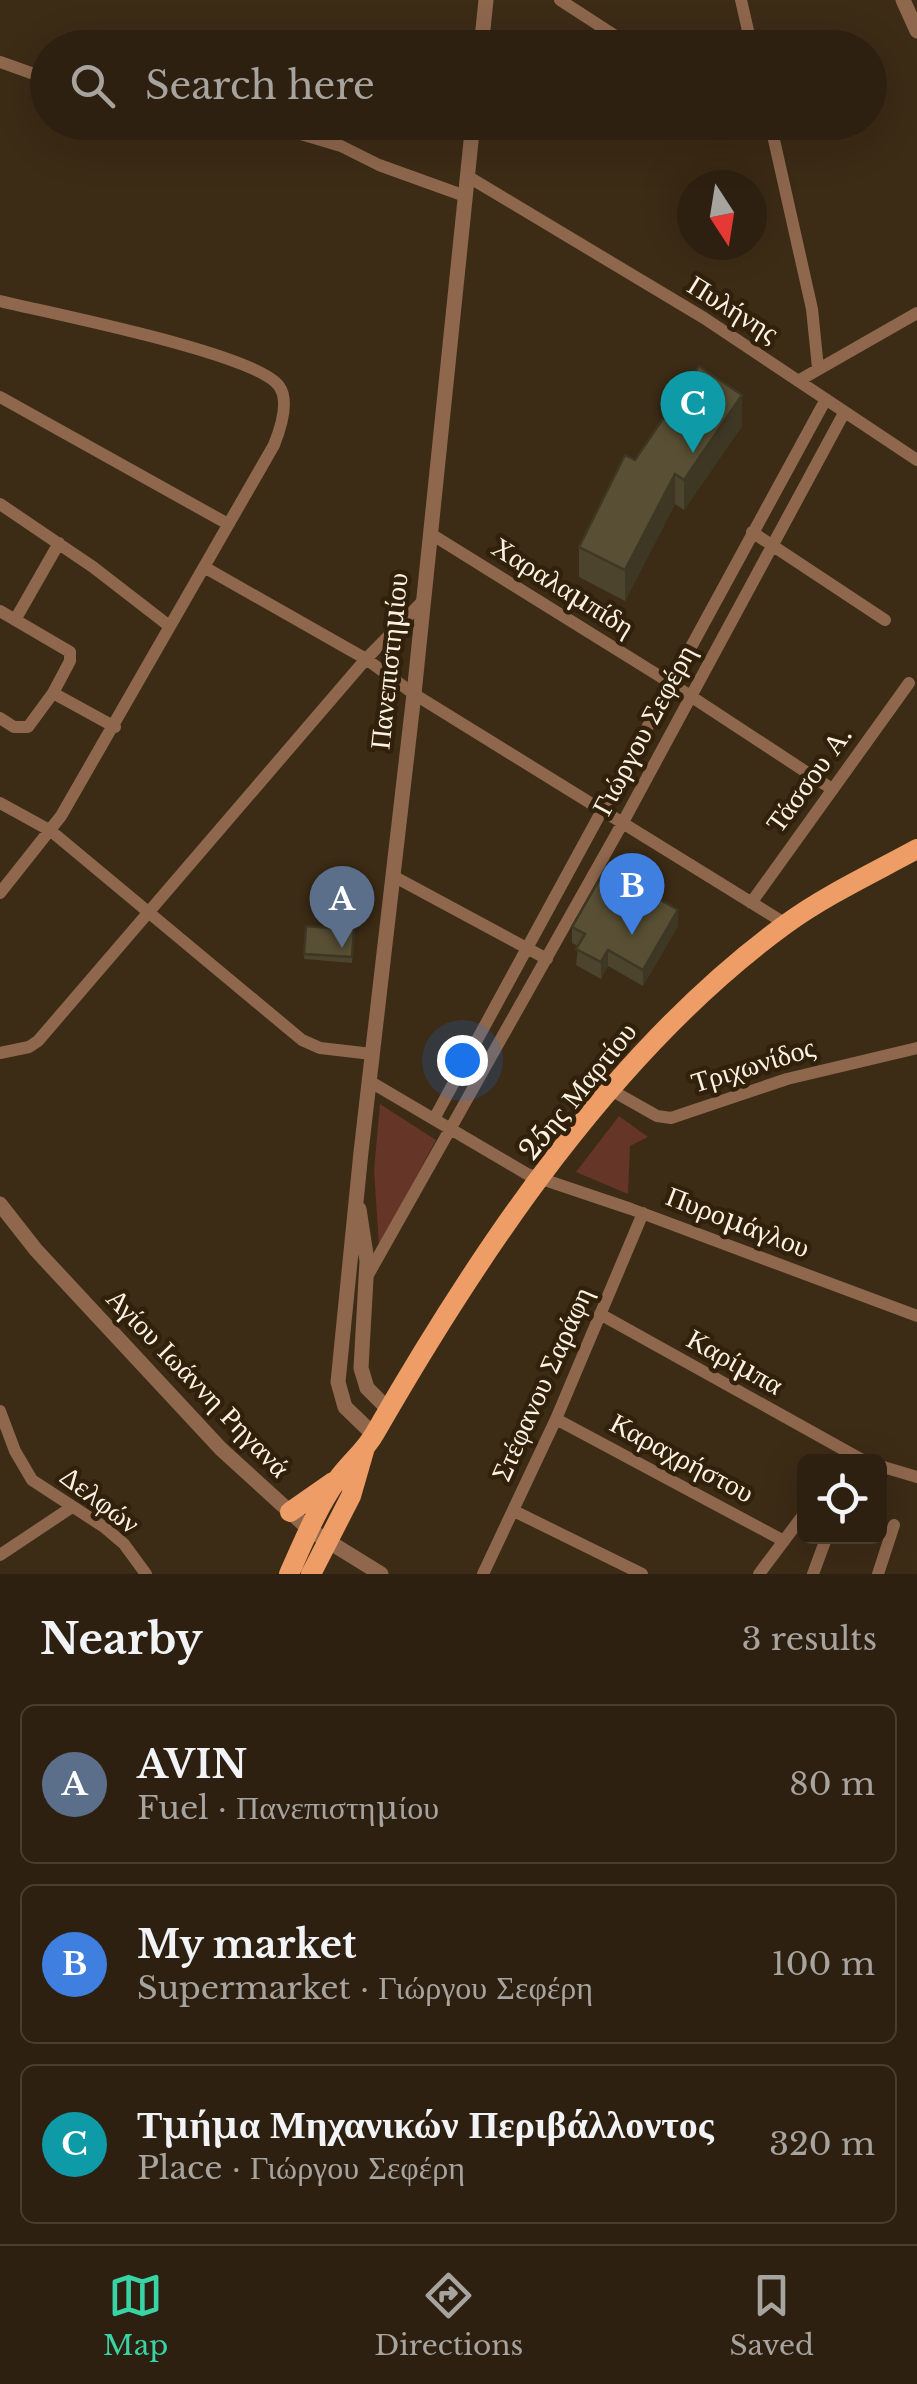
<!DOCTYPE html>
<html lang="en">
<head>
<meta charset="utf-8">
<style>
	:root { --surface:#2d2010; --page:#392d1e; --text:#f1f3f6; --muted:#a7a39f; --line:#483e30; --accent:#38d4a6 }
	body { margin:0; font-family:"Libre Baskerville",serif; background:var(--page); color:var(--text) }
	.controls { position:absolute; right:30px; bottom:30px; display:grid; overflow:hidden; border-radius:15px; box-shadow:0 10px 40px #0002 }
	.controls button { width:90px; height:90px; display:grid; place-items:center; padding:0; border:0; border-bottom:2px solid var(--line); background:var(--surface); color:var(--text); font:50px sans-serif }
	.compass { position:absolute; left:677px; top:170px; width:90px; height:90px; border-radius:50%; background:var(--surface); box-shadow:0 10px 40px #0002; rotate:168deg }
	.you { position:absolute; left:462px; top:1060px; width:35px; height:35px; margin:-25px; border:8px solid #fff; border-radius:50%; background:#1a73e8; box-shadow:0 0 0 15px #1a73e833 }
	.badge { display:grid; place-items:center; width:65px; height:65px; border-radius:50%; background:var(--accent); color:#fff; font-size:32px; font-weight:700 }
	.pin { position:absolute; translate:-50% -82px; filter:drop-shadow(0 2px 5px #0008) }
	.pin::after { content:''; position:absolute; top:52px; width:35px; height:30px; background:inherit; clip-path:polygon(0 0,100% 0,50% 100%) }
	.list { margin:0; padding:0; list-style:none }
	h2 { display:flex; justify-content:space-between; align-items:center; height:130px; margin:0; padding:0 40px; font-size:42px }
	h2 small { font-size:32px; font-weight:400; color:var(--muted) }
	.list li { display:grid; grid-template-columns:65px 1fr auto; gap:30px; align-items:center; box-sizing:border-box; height:160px; margin:0 20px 20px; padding:0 20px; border:2px solid var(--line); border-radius:15px }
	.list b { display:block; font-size:38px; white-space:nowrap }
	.list p { margin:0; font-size:32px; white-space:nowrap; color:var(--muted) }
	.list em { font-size:32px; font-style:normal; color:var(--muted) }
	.icon { flex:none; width:55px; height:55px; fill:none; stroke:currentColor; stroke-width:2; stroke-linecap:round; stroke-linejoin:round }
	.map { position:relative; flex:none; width:917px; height:1574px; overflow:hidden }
	.search { position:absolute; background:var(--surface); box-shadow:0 10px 40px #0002; left:30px; right:30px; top:30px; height:110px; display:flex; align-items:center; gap:25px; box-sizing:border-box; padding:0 35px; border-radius:55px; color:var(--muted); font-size:38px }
	.sheet { height:670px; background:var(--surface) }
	nav { display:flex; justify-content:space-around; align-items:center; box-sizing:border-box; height:140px; border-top:2px solid var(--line); background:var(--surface); font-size:28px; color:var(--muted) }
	nav a { display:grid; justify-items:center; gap:5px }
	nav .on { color:var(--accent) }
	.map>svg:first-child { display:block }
	.green { fill:#653528 }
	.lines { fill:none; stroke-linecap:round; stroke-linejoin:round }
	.minor { stroke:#8e674d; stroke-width:12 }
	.tertiary { stroke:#8e674d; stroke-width:15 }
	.primary { stroke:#ed9d65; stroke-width:20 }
	.wall { fill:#4c442d }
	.shaded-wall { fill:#3e3724 }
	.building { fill:#584f34; stroke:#3e3724; stroke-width:2.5 }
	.labels { text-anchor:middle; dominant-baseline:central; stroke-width:9; stroke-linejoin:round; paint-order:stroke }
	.street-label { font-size:28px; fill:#fcf2e4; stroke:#31210b }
</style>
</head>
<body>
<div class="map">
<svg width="917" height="1574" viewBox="0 0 917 1574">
	<rect width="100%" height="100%" fill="#3c2b15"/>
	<path class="green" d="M380 1104 436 1140 379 1246 374 1170Z
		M619 1116 648 1137 630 1146 628 1194 576 1172Z"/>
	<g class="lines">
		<path class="minor" d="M560 0 634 48
			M741 0 752 48
			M0 62 48 79
			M238 122 294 132 341 146 379 165 465 196
			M770 122 812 309 818 368
			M467 176 704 318 917 460
			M0 301C48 313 255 353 279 386 290 401 280 430 274 445L61 816 0 893
			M798 381 917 313
			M0 397 228 524
			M0 504 93 567 168 625
			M752 532 885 620
			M431 534 669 682 832 789
			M204 567 366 659 414 694 786 924
			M0 611 70 652V661L53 693
			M15 620 59 543
			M0 718 14 727H28L53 693 115 727
			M0 803 51 831 302 1040 320 1048 372 1054
			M393 876 547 959
			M751 903 909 683
			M0 1053 29 1047 38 1041 366 659 422 602
			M369 1081 527 1174 631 1209 917 1316
			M611 1090 657 1116 671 1118 787 1079 917 1048
			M434 1119 826 399
			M368 1275 622 824 844 413
			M600 1314 866 1462
			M0 1411 15 1451 32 1480 104 1527 124 1544 146 1574
			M556 1419 784 1541
			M880 1466 917 1477
			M514 1511 642 1574
			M0 1555 72 1507
			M483 1574 556 1419 643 1213
			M759 1574 804 1514
			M813 1574 827 1536
			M878 1574 894 1525"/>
		<path class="tertiary" d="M903 0 917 31
			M481 48 486 0
			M0 1204 36 1250 221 1449 310 1530 381 1574
			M359 1209 367 1261 361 1368 367 1388 388 1409
			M374 1435 345 1407 338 1382 361 1152 414 694 473 122"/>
		<path class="primary" d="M290 1512 333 1482
			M289 1574C303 1543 317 1508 337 1480 349 1463 365 1451 375 1433 480 1250 614 1049 786 924 826 895 873 873 917 849
			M311 1574 351 1496 364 1451"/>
	</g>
	<path class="wall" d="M742 426 684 510 675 504 625 601 579 577V547L635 460Z
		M306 926 354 930 352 963 304 959Z
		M678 926 643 986 608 966 601 979 576 965 578 946 572 943V927Z"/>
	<path class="shaded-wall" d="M742 395V426L684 510V480Z
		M675 474V504L625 601V570Z
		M678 910V926L643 986V970Z
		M608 950V966L601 979V962Z"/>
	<path class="building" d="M699 366 742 395 684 480 675 474 625 570 579 547 625 455 635 460Z
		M606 868 678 910 643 970 608 950 601 962 576 949 585 934 572 927Z
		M306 926 354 930 352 957 304 954Z"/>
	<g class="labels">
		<g class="street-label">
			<text transform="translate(733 309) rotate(32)">Πυλήνης</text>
			<text transform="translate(563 587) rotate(32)">Χαραλαμπίδη</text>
			<text transform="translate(389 661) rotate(-84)">Πανεπιστημίου</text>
			<text transform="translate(644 730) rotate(-62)">Γιώργου Σεφέρη</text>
			<text transform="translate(809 779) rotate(-54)">Τάσσου Α.</text>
			<text transform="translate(753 1065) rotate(-17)">Τριχωνίδος</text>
			<text transform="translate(578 1091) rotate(-51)">25ης Μαρτίου</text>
			<text transform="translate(738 1222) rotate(21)">Πυρομάγλου</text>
			<text transform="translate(735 1362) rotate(29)">Καρίμπα</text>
			<text transform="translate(198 1383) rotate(46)">Αγίου Ιωάννη Ρηγανά</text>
			<text transform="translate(542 1384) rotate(-66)">Στέφανου Σαράφη</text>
			<text transform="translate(682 1458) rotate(28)">Καραχρήστου</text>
			<text transform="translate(100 1500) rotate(37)">Δελφών</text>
		</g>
	</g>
</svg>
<div class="controls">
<button><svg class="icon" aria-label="locate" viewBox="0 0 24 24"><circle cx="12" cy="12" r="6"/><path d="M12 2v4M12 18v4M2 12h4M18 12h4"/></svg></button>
</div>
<svg class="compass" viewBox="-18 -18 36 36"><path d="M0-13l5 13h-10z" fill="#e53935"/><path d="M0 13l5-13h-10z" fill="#a7a39f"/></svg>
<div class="you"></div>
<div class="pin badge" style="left:342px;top:948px;background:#5c6f8a">A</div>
<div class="pin badge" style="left:632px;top:935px;background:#3f7fe0">B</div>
<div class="pin badge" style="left:693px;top:453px;background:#0f9aa8">C</div>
<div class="search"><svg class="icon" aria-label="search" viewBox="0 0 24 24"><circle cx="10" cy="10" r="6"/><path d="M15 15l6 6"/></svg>Search here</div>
</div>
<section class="sheet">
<h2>Nearby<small>3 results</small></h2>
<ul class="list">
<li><span class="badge" style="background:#5c6f8a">A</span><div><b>AVIN</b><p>Fuel · Πανεπιστημίου</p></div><em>80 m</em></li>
<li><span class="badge" style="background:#3f7fe0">B</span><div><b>My market</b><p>Supermarket · Γιώργου Σεφέρη</p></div><em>100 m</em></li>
<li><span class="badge" style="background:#0f9aa8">C</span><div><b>Τμήμα Μηχανικών Περιβάλλοντος</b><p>Place · Γιώργου Σεφέρη</p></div><em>320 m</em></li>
</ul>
</section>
<nav>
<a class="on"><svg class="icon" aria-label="map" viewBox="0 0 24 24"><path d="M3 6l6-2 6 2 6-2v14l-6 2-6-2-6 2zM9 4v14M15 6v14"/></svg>Map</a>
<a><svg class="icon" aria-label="directions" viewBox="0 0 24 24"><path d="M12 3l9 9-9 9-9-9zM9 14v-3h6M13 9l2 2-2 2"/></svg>Directions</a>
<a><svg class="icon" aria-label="saved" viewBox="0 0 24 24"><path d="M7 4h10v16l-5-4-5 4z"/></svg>Saved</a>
</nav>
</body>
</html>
